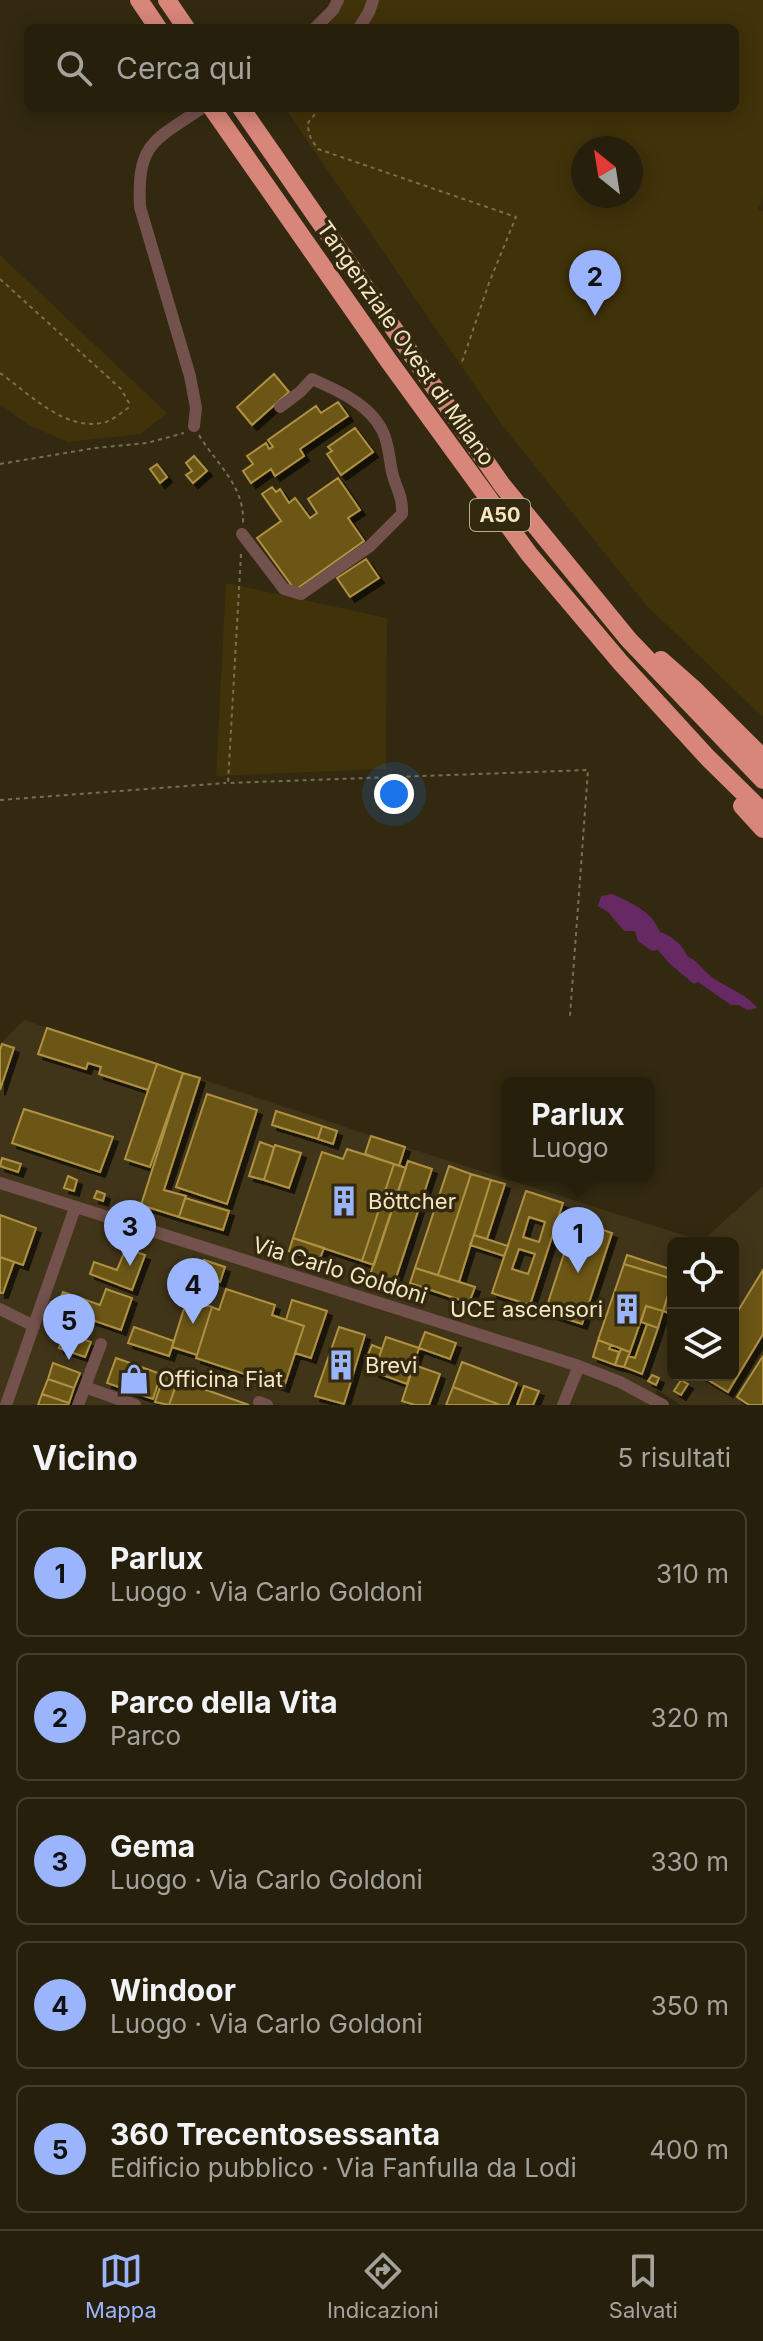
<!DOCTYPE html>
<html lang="it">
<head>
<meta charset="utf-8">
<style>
	:root { --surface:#261f0c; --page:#322c1a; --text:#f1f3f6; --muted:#a4a29d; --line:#423d2d; --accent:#9ab5fd }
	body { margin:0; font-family:Inter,sans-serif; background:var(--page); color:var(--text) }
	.controls { position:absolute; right:24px; bottom:24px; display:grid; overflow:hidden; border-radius:12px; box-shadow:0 4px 20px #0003 }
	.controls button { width:72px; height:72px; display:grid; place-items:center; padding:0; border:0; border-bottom:2px solid var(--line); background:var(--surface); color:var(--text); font:40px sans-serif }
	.compass { position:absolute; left:571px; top:136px; width:72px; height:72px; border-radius:50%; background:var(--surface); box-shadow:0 4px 20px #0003; rotate:330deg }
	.you { position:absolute; left:394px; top:794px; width:28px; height:28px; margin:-20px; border:6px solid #fff; border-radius:50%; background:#1a73e8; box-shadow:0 0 0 12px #1a73e833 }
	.badge { display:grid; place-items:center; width:52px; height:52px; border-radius:50%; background:var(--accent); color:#111; font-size:26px; font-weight:700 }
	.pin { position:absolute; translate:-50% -66px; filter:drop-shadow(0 2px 4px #0008) }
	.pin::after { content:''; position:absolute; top:42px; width:28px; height:24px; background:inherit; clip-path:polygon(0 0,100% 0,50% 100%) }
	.popup { position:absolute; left:502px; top:1077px; width:152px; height:104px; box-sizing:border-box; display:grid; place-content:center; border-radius:12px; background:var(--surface); filter:drop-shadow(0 2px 6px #0005); font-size:26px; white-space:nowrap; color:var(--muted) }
	.popup b { font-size:30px; color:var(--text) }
	.popup::after { content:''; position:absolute; left:50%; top:100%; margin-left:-16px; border:16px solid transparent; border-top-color:var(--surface) }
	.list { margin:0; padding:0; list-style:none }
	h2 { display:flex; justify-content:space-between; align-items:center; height:104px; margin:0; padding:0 32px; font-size:34px }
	h2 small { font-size:26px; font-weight:400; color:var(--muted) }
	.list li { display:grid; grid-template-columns:52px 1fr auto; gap:24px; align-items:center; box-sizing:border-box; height:128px; margin:0 16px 16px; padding:0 16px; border:2px solid var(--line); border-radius:12px }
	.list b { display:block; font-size:30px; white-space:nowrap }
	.list p { margin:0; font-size:26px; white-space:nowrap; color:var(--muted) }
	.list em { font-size:26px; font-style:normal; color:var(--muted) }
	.icon { flex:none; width:44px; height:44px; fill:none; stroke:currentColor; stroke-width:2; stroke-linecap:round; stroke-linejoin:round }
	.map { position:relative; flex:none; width:763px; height:1405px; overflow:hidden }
	.search { position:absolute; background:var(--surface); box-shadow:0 4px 20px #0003; left:24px; right:24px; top:24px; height:88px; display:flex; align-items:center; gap:20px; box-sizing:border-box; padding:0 28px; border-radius:12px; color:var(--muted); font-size:30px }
	.sheet { height:824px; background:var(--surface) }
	nav { display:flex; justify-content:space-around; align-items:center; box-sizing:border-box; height:112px; border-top:2px solid var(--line); background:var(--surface); font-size:22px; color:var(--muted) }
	nav a { display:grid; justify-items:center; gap:4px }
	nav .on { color:var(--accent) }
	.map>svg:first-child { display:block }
	.built { fill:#413519; fill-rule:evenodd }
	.green { fill:#403209; fill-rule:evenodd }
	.water { fill:#662964 }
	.building { fill:#6c5618; stroke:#af9142; stroke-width:2; fill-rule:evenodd; filter:url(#shadow) }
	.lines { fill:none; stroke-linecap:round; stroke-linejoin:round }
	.path { stroke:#7a6e51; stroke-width:2; stroke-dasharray:4 4; stroke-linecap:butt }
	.minor { stroke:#73514c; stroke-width:12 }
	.highway { stroke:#d8857a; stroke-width:18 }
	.labels { text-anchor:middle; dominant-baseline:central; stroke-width:7; stroke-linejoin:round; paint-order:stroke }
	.shield { fill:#322910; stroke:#baad8b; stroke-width:2 }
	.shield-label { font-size:20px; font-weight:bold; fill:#f5e6c0 }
	.street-label { font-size:22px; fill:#f5e6c0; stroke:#322910 }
	.poi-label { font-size:22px; fill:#f5e6c0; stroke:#322910; text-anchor:start }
</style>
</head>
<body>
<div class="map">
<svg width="763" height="1405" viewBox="0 0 763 1405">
	<defs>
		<filter id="shadow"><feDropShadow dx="5" dy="5" stdDeviation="0" flood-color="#0009"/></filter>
	</defs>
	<rect width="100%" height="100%" fill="#322910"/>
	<path class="built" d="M24 1020 405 1147 702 1241 763 1186V1405H681L657 1390 649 1405H0V1044ZM673 1243H733V1375H673Z"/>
	<path class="green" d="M345 0H763V199L758 209 763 211V717L647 606 499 421 285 108H735V28H327ZM583 148H631V196H583Z
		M0 255 167 413 141 434 68 442 30 426 0 404Z
		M226 583 387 618 386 769 216 776Z"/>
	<path class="water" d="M612 894C630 902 652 911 660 932 673 936 682 945 688 957 697 960 700 967 708 974 723 987 745 992 757 1008L747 1010 739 1005H731L698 982 694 984 670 964 658 950 652 951 638 941 635 931H624L608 912 598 906 601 896Z"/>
	<path class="building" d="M274 374 289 392 252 425 237 407Z
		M338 402 348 416 300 449 304 456 275 476 271 469 251 483 243 471 253 464 247 456 266 443 269 449 273 447 268 440 316 406 321 413Z
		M355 428 373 452 341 475 327 454 332 451 328 447Z
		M194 456 207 471 193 483 186 475 192 471 186 463Z
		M157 464 167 477 160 483 150 469Z
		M338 478 360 510 348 518 364 541 295 590 257 538 281 521 262 494 272 487 276 492 280 489 289 503 295 498 310 518 317 513 308 499Z
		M366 559 379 578 350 597 337 578Z
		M47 1028 157 1064 148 1090 99 1074 101 1067 88 1063 86 1069 38 1054Z
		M2 1044 14 1048 0 1090V1050Z
		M157 1064 183 1073 150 1167 125 1159Z
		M183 1073 200 1078 164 1190 186 1196 179 1217 141 1205Z
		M207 1094 257 1110 227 1204 176 1187Z
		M24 1109 113 1137 100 1172 12 1143Z
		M276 1111 322 1126 318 1139 272 1125Z
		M322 1126 337 1131 333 1144 318 1139Z
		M371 1136 405 1147 399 1166 365 1154Z
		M260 1142 274 1147 264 1180 249 1176Z
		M275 1145 301 1153 289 1188 264 1180Z
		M347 1149 394 1164 362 1261 293 1238 322 1152 343 1159Z
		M2 1158 21 1164 18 1172 0 1166Z
		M408 1161 432 1169 392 1290 368 1281Z
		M394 1164 406 1168 374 1265 362 1261Z
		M449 1166 471 1174 438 1275 415 1268Z
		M471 1174 491 1180 459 1282 438 1275Z
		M68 1176 77 1180 74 1191 64 1188Z
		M491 1180 505 1184 487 1239 474 1235Z
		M97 1191 105 1194 103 1201 94 1198Z
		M526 1191 563 1203 530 1305 492 1293ZM529 1217 545 1222 539 1242 523 1237ZM519 1249 535 1254 528 1274 512 1269Z
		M185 1198 229 1211 223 1230 179 1217Z
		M0 1215 36 1228 23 1265 0 1257Z
		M575 1220 612 1233 582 1324 545 1312Z
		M474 1235 508 1246 504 1256 470 1245Z
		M293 1238 324 1248 319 1261 289 1251Z
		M126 1248 145 1255 132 1290 90 1274 94 1262 117 1270Z
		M627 1255 673 1270V1279L624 1264Z
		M0 1257 14 1262 3 1293H0Z
		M204 1260 225 1267 220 1282 199 1275Z
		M624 1264 673 1279 663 1311 646 1306 630 1352 598 1340Z
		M415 1268 475 1287 469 1303 410 1283Z
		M763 1270V1334L728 1392 700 1375H733V1319Z
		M673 1280V1307L671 1314 663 1311Z
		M106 1289 132 1298 121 1330 57 1308 63 1292 100 1305Z
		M226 1289 275 1305 272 1315 304 1326 284 1387 196 1358 212 1307 219 1310Z
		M187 1299 212 1307 197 1355 172 1347Z
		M292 1300 327 1311 311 1358 295 1353 304 1326 286 1320Z
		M646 1306 663 1311 658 1328 641 1322Z
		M647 1324 658 1328 642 1374 624 1367 628 1356 635 1358Z
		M134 1327 174 1341 169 1356 128 1343Z
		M339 1327 365 1335 344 1404 315 1396Z
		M64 1332 91 1342 85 1357 59 1348Z
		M425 1332 456 1343 450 1359 419 1348Z
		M386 1337 419 1348 407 1384 374 1372Z
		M598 1340 611 1345 609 1349 619 1352 615 1365 593 1357Z
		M372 1345 382 1349 378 1360 367 1357Z
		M621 1349 630 1352 624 1367 615 1365Z
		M763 1356V1405H749L737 1397Z
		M116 1358 161 1374 153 1399 107 1383Z
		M462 1362 517 1383 508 1405H500L453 1387Z
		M53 1363 80 1373 74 1388 48 1379Z
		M414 1365 440 1374 429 1405H415L402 1401Z
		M164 1375 178 1380 169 1405 155 1402Z
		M652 1375 659 1378 656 1385 648 1381Z
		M48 1379 74 1388 69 1403 42 1394Z
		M178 1380 249 1405H169Z
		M681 1380 688 1384 681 1395 674 1391Z
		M524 1386 539 1391 533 1405H517Z
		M453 1387 500 1405H446Z
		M42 1394 69 1403 68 1405H38Z"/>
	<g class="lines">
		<path class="path" d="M320 108 307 124 311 139 318 149 516 217 489 283 462 362
			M0 279 121 389 129 403 128 408C121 413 114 419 106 422 66 433 30 394 0 373
			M199 435C217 465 245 486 243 523
			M0 464 95 448 147 443 184 433
			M241 554 228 783 588 770 570 1016
			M0 800 226 783"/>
		<path class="minor" d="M315 28 333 10 338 0
			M359 28 369 12 373 0
			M194 426 196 408 190 376 140 207C137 143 153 141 202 108
			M242 534 284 589 301 594 370 546 402 514C403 496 396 489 392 472 389 458 389 443 382 430 369 404 337 390 312 379L300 392 280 407
			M0 1183 579 1366 620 1382 663 1405
			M0 1309 34 1326
			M85 1387 135 1405
			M259 1402 267 1405
			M6 1405 75 1208
			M78 1405 101 1344
			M563 1405 579 1366"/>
		<path class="highway" d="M139 0 158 28
			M167 0 186 28
			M212 108 388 360 529 554 621 663 708 758 763 812
			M241 108 502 485 629 640 763 780
			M661 660 695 690 763 758
			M742 806 763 829"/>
	</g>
	<defs>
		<g id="building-bare" transform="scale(2.4)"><path d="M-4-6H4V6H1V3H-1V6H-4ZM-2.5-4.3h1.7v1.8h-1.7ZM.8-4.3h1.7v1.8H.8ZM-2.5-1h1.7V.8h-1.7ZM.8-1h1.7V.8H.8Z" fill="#9ab5fd" stroke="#322910" stroke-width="2.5" paint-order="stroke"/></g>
		<g id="shop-bare" transform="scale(2.4)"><path d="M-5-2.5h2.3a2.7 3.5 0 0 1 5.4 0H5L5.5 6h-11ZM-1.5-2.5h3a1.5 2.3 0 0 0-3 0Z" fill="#9ab5fd" stroke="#322910" stroke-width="2.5" paint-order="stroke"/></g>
	</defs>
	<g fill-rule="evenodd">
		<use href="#building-bare" x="344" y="1201"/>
		<use href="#building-bare" x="627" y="1309"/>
		<use href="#building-bare" x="341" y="1365"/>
		<use href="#shop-bare" x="134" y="1379"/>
	</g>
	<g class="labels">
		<rect class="shield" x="470" y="499" width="60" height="32" rx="6"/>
		<g class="shield-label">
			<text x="500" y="515">A50</text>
		</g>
		<g class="street-label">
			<text transform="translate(406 343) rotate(55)">Tangenziale Ovest di Milano</text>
			<text transform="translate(340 1270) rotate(17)">Via Carlo Goldoni</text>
		</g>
		<g class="poi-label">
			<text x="368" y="1201">Böttcher</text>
			<text x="603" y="1309" text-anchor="end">UCE ascensori</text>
			<text x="365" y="1365">Brevi</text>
			<text x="158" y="1379">Officina Fiat</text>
		</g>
	</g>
</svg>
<div class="controls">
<button><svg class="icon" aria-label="locate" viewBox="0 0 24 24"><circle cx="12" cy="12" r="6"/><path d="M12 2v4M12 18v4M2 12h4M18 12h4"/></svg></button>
<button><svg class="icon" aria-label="layers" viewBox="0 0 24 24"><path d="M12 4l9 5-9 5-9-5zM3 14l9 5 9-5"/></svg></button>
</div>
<svg class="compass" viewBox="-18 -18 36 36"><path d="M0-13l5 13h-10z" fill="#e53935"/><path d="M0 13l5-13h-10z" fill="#a4a29d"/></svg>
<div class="you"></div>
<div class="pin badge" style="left:578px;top:1273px">1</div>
<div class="popup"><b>Parlux</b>Luogo</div>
<div class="pin badge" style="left:595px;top:316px">2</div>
<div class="pin badge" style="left:130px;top:1266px">3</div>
<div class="pin badge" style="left:193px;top:1324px">4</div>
<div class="pin badge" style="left:69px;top:1360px">5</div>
<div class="search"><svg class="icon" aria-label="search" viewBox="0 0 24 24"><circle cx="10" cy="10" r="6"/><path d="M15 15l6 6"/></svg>Cerca qui</div>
</div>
<section class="sheet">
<h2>Vicino<small>5 risultati</small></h2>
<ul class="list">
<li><span class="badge">1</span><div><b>Parlux</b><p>Luogo · Via Carlo Goldoni</p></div><em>310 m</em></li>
<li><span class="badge">2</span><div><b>Parco della Vita</b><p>Parco</p></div><em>320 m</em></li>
<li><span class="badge">3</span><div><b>Gema</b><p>Luogo · Via Carlo Goldoni</p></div><em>330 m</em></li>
<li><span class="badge">4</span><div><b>Windoor</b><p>Luogo · Via Carlo Goldoni</p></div><em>350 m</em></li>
<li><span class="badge">5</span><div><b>360 Trecentosessanta</b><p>Edificio pubblico · Via Fanfulla da Lodi</p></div><em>400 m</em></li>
</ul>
</section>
<nav>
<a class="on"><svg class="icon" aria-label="map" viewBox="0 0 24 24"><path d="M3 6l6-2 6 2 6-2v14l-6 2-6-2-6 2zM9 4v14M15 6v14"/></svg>Mappa</a>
<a><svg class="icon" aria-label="directions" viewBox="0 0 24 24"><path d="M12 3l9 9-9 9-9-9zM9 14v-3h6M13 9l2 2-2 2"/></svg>Indicazioni</a>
<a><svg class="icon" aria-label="saved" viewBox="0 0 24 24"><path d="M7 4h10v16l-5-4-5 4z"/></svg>Salvati</a>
</nav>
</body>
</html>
